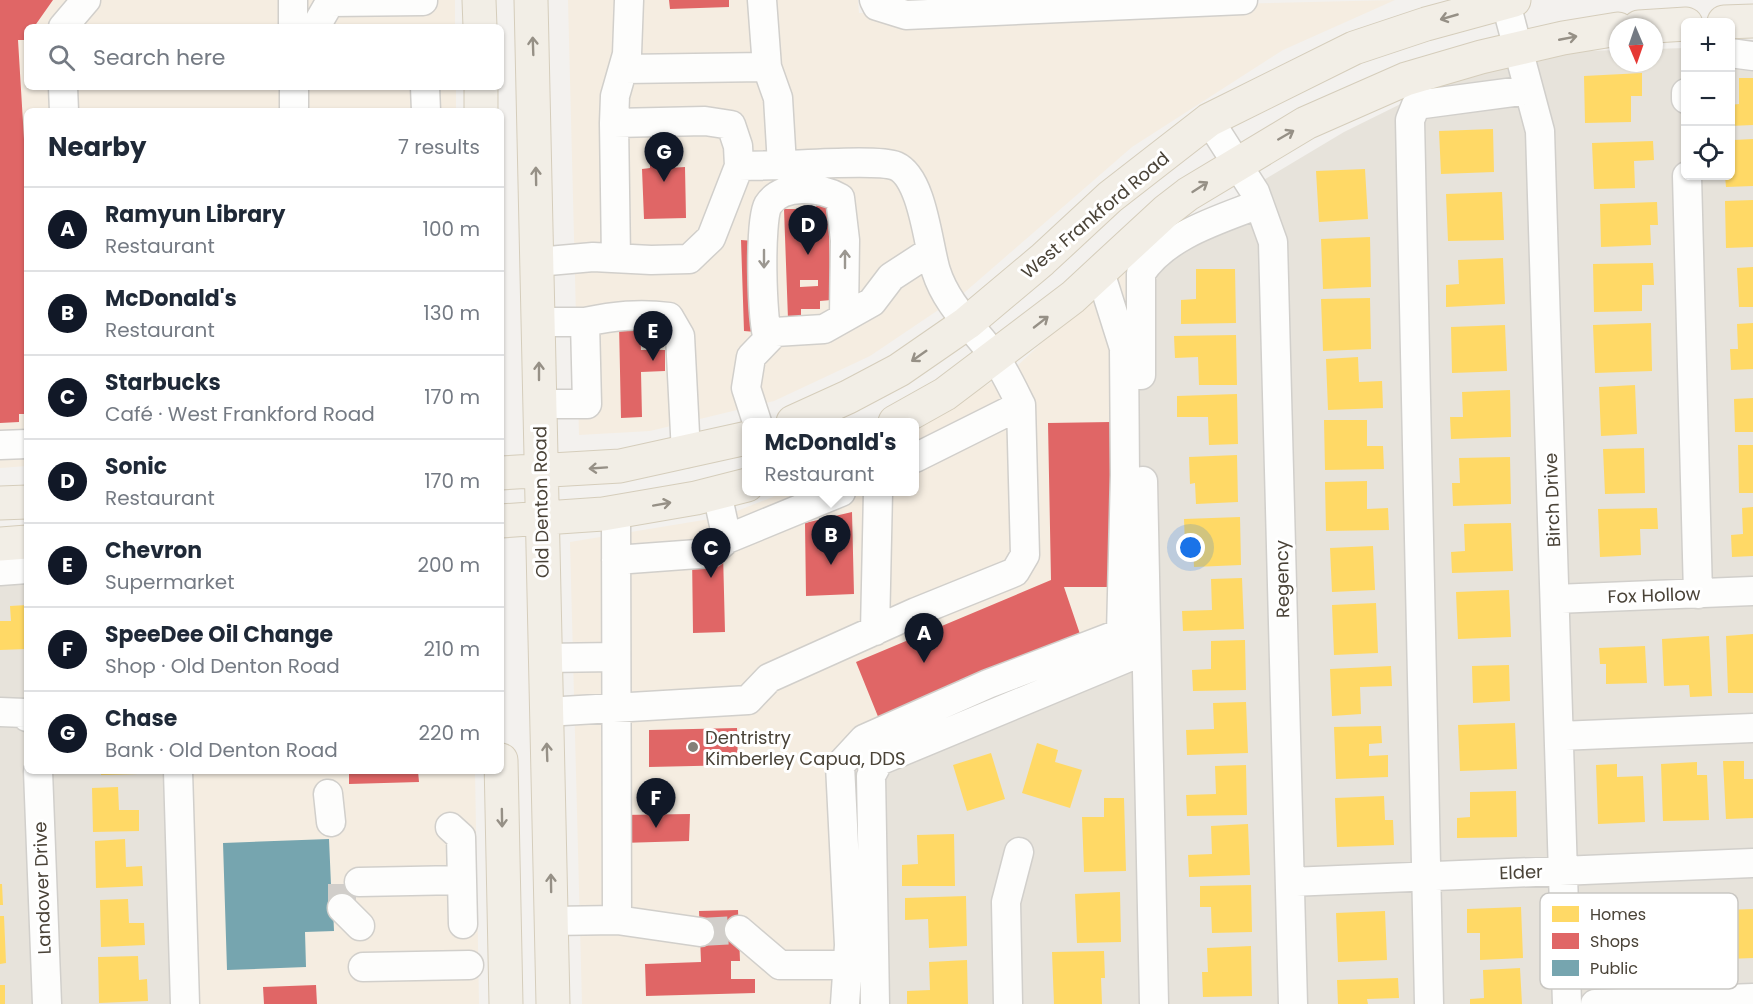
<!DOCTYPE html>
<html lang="en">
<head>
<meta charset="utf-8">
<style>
	:root { --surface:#fff; --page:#f2f2f3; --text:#1f2937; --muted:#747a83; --line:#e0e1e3; --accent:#111827 }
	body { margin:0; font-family:Poppins,sans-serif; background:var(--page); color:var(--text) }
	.controls { position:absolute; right:18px; top:18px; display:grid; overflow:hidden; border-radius:9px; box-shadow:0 2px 4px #0004 }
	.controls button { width:54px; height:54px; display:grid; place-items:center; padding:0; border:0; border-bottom:2px solid var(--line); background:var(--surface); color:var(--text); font:30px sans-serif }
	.compass { position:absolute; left:1609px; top:18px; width:54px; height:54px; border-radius:50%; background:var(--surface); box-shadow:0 2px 4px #0004; rotate:178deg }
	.you { position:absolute; left:1191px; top:548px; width:21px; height:21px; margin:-15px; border:4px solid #fff; border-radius:50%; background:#1a73e8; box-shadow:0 0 0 9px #1a73e833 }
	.badge { display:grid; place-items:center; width:39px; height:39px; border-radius:50%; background:var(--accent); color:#fff; font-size:20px; font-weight:700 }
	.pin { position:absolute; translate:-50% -50px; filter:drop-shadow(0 2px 3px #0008) }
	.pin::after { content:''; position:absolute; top:32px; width:21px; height:18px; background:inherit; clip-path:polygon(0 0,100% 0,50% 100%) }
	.popup { position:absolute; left:742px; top:418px; width:177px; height:78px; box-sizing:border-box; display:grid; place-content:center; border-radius:9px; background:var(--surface); filter:drop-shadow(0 2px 4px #0005); font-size:20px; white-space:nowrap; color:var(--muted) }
	.popup b { font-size:22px; color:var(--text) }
	.popup::after { content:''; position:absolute; left:50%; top:100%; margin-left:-12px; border:12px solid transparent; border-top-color:var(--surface) }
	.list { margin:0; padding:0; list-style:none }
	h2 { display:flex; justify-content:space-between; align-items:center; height:78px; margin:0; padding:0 24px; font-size:26px }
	h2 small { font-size:20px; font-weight:400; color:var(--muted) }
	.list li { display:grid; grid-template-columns:39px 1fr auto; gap:18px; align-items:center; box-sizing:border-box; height:84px; padding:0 24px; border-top:2px solid var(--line) }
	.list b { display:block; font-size:22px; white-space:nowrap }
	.list p { margin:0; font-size:20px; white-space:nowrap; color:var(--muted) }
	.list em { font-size:20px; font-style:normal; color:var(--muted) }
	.icon { flex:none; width:33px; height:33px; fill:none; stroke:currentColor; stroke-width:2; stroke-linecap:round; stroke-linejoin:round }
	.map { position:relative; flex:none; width:1753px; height:1004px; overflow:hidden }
	.search { position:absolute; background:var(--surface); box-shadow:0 2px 4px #0004; left:24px; top:24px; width:480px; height:66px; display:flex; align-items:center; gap:15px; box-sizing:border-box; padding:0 21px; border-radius:9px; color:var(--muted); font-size:22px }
	.panel { position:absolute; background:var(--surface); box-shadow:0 2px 4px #0004; left:24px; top:108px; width:480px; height:666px; border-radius:9px }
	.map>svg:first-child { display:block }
	.residential { fill:#e7e3db }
	.commercial { fill:#f5ede1 }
	.homes { fill:#ffd966 }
	.shops { fill:#e06666; fill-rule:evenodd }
	.public { fill:#76a5af }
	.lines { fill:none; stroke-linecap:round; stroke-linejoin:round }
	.minor-tunnel { stroke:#d1ceca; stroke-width:28; stroke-dasharray:28 14; stroke-linecap:butt }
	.minor-casing { stroke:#d1cfcb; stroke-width:31 }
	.major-casing { stroke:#d5cdbb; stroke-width:35 }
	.minor { stroke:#fdfdfc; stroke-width:28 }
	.major { stroke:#f2eee6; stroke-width:33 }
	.oneway { stroke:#969086 }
	.oneway2 { stroke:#9b9790 }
	.poi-dot { fill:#858078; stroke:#fff; stroke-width:2 }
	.labels { text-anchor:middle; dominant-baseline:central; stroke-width:6; stroke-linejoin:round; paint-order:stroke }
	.street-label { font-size:18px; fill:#4a4338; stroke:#fff }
	.poi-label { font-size:18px; fill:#4a4338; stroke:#fff; text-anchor:start }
	.key { fill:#fff; stroke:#c9c7c3; stroke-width:1.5 }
	.key-label { font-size:16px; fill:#4a4338 }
</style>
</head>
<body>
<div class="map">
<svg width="1753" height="1004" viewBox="0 0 1753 1004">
	<rect width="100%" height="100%" fill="#f3f1ee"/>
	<path class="residential" d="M1731 46H1753V1004H867L861 761 1130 260 1344 132 1431 89 1556 52 1618 50V63H1654V49L1685 48 1686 176H1730Z
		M27 558V771H183L193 1004H0V559Z"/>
	<path class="commercial" d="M0 0H455V27H27V87H456V111H27V466L0 468Z
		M568 0H858L859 13 1395 0 1283 50 1132 147 965 292 870 356 774 401 650 431 579 435Z
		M1130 260 1138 643 861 761 867 1004H582L570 542 722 517 785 492H915V428L1015 368Z
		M183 771H475L479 1004H193Z"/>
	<path class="homes" d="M1642 73V96H1631V122L1585 123 1584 76Z
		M1739 78H1753V125L1730 126V105L1739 104Z
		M1493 129 1494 172 1441 174 1439 131Z
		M1753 139V186L1726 187 1725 176H1730V165H1735L1734 140Z
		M1653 141 1654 160 1634 161 1635 188 1594 189 1592 143Z
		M1365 169 1368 219 1319 222 1316 171Z
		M1502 192 1504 240 1448 241 1446 194Z
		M1753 200V247L1726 248 1725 201Z
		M1657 202 1658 225H1650L1651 245 1601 247 1600 204Z
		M1370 237 1371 287 1323 289 1321 239Z
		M1503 258 1505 304 1446 307V285L1459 284 1458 260Z
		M1653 263 1654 285H1642V311L1594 312 1593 264Z
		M1753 267V307H1739L1737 268Z
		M1196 269H1235L1236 323 1181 324V300L1196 299Z
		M1370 298 1371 349 1323 351 1321 299Z
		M1651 323 1652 371 1595 373 1593 325Z
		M1753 323V369L1731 370 1730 349H1738L1737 324Z
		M1505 325 1507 371 1452 373 1451 327Z
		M1236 335 1237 385H1199L1198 357 1175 358 1174 336Z
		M1358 357 1359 382 1382 381 1383 408 1328 410 1326 359Z
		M1635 385 1637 434 1601 436 1599 387Z
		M1510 390 1511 437 1451 439 1450 417H1463L1462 392Z
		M1237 394 1238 444 1209 445 1208 417H1177V396Z
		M1753 398V432H1735L1734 399Z
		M1324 420H1367V446H1383L1384 469 1325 470Z
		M1738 445H1753V493H1739Z
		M1644 448 1645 493 1605 494 1603 449Z
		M1237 455 1238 502 1196 504 1195 483 1190 484 1189 457Z
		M1510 457 1511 504 1453 506 1452 483H1460L1459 458Z
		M1367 481V509L1388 508 1389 530 1326 531 1325 482Z
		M1753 507V556L1732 557 1731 535 1743 534 1742 508Z
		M1657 508 1658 529H1640L1641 555 1600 557 1598 509Z
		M1240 517 1241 565 1194 567 1193 545 1185 546 1184 519Z
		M1511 523 1513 571 1452 573 1451 552 1465 551 1464 524Z
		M1373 546 1375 590 1332 592 1330 548Z
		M1242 578 1244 629 1183 631 1182 611 1212 610 1211 579Z
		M1509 590 1511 637 1458 639 1456 592Z
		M1376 603 1378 653 1334 655 1332 605Z
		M27 605V649L0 650V621H11L10 606Z
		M1753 634V693H1728L1726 636Z
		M1709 636 1712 696 1690 697 1689 685 1664 686 1662 639Z
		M1245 640 1246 690 1193 691 1192 670 1211 669V641Z
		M1645 646 1647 683 1606 684V664H1600L1599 648Z
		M1509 665 1510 701 1473 703 1472 666Z
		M1391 666 1392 686 1360 687 1361 714 1332 716 1330 669Z
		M1246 702 1248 753 1187 755 1186 730 1214 729 1213 703Z
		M1515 723 1517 769 1460 771 1458 725Z
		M1381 726 1382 743 1369 744V756L1388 755V777L1336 779 1334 727Z
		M1037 743 1058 750 1055 762 1082 770 1070 808 1022 793Z
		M991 753 1005 799 967 811 953 765Z
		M1723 761H1744V779H1753V818L1726 819Z
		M1697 762V775H1707L1709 820 1663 821 1661 764Z
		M1617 764V777L1643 776 1645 822 1598 824 1596 765Z
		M1246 765 1247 815 1187 816 1186 795 1216 794 1215 766Z
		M101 771H138V774L101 775Z
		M118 787 119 810H139V831L93 832 92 788Z
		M1516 791 1517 837 1457 838V818L1470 817V792Z
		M1384 796 1385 820H1393L1394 845 1337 847 1335 798Z
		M1104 798H1124L1126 871 1084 872 1082 817H1104Z
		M1248 824 1250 875 1189 877 1188 855 1212 854 1211 826Z
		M954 834 955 886H902V865L918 864 917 835Z
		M125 839 126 867 142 866 143 886 96 888 95 841Z
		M0 884H2L3 905H0Z
		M1251 885 1252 932 1212 933 1211 907H1200V886Z
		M1120 892 1121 942 1077 943 1075 894Z
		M966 896 967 946 929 948 928 919 905 920V898Z
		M128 899 129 923H144L145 945 101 947 100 900Z
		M1521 907 1523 958 1480 960V933H1467V909Z
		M1753 909V958L1728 959 1726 910Z
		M1385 911 1387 960 1338 962 1336 913Z
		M1647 911 1648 950 1622 951 1623 970 1601 971 1599 912Z
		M1708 915 1709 952 1669 953 1668 916Z
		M0 916H4L6 963 0 964Z
		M1251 946 1252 996 1203 997 1202 972H1208L1207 948Z
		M1104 951 1105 978H1101L1102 1004H1054L1052 952Z
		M138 956 139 980 147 979 148 1001 99 1003 98 957Z
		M967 960 968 1004H907V991L930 990 929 962Z
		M1520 968 1522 1004H1470V999L1484 998 1483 970Z
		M1398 978 1399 998 1367 999 1368 1004H1338L1337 980Z
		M0 985H5V1004H0Z"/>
	<path class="shops" d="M0 0H53L34 27H27L25 40H18L24 139 27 138V414H19V422L0 423Z
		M669 0H729V7L670 9Z
		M650 130H668V168L685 167 686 218 644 219 642 169 650 168Z
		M816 200H828L831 300 820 301V309H801V319H788L784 209H798V231L817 230ZM800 280H818V286L800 287Z
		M741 240 754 241 756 332 744 331Z
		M619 324H640L641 350H665V371L641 372 642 417 621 418Z
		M1111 422 1115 587H1064L1081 637 879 719 856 662 1051 580 1048 423Z
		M852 512 854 594 806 596 805 523Z
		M692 553H723L725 632 693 633Z
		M737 728 738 765 649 767V730Z
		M349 771H418L419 782 349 784Z
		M690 814 689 841 621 843V815Z
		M738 910 740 961H731V979H755V993L646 996 645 964 701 962 699 911Z
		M316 985 317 1004H264L263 987Z"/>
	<path class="public" d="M329 839 331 885 353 884 354 907 333 908 334 931 305 932 306 967 227 970 223 843Z"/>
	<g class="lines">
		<path class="minor-tunnel" d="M342 884V908
			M700 932 739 930"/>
		<g class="minor-casing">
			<path id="minor" d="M293 0V27
				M629 0 627 54 615 96 614 123 705 121 731 125 738 146 739 166
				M762 0 767 67 778 98 782 165C805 165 878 159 896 166 923 178 928 246 936 271 947 306 974 328 995 357 1005 372 1013 389 1021 405L915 458
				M874 0 877 6 906 15 1243 0
				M1505 0 1540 131 1567 1004
				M63 27 86 0
				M319 27V21L330 2 423 1
				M1730 53 1753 56
				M625 69 767 67
				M63 87 64 111
				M294 87V111
				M425 87 426 111
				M1686 93V99
				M1209 120 1255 192 1273 242 1293 1004
				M614 123 616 258
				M1687 176 1698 594
				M537 262 593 257 651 260 689 259 711 238 739 166 782 165
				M538 322H585L587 404H539
				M585 322C614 316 639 313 669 317L680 336 686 453
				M768 339C762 321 759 221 768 205 782 183 820 187 840 198L845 240 844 317
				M1141 375V273C1166 235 1218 220 1259 204
				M757 422 746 388 751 357 775 332 824 329 872 302 891 277 931 251
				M0 445 27 444
				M1143 481 1154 1004
				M616 512 617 920
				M727 539 841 492
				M616 560 711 553 727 539 717 493
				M0 571 27 569
				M1555 599 1753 591
				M875 631 878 492
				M544 658 616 657
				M0 712 25 713 27 717
				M546 712 748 700 769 678 916 612 1015 572 1025 555 1021 405
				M1559 736 1753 728
				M38 771 47 1004
				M178 771 185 1004
				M328 794 331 822
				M450 827 461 837 463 924
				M359 882 462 880
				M1290 882 1753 863
				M342 908 360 926
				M551 921 617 920 700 932
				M739 930 780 965H848
				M363 967 469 965
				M845 1004 849 945 840 765 864 739 988 684 1121 633 1125 475 1124 348 1100 272
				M875 1004 871 776 879 761 1146 650
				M1008 1004 1006 902 1019 852
				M1429 1004 1410 120 1416 105 1529 90
				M1595 1004 1753 998"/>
		</g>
		<g class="major-casing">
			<path id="major" d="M479 0 480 27
				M531 0 553 1004
				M1724 22 1753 21
				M1639 27 1686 24
				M481 87V111
				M793 422 848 397 899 370 967 323 1042 260 1110 197 1209 120 1354 48 1426 24 1514 0
				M895 422 945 394 1073 297 1166 211 1188 194 1306 123 1406 79 1481 57 1563 38 1618 29
				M501 473 620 466 747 438
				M0 503 27 502
				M501 521 603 514 696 498 747 485
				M0 544 27 542
				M501 760 506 1004"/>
		</g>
		<use href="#minor" class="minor"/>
		<use href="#major" class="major"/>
	</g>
	<defs><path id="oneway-shaft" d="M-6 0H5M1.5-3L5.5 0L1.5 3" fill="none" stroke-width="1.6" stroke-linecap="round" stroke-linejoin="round" transform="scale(1.5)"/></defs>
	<g class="oneway">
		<use href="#oneway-shaft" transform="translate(1449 17) rotate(164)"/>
		<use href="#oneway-shaft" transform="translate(1568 38) rotate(-11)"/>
		<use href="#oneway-shaft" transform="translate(533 46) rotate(-92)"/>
		<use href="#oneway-shaft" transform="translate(1286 135) rotate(-30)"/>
		<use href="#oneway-shaft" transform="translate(536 176) rotate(-91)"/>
		<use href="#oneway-shaft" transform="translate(1200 187) rotate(-33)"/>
		<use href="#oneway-shaft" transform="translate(1041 322) rotate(-38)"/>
		<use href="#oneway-shaft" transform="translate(919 356) rotate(145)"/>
		<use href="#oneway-shaft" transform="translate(539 371) rotate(-90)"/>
		<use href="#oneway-shaft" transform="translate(598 468) rotate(176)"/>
		<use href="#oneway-shaft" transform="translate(662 504) rotate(-10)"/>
		<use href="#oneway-shaft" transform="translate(547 752) rotate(-92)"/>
		<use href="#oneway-shaft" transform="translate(502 818) rotate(89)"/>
		<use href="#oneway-shaft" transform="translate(551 883) rotate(-91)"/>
	</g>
	<g class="oneway2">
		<use href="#oneway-shaft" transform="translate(764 259) rotate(90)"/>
		<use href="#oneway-shaft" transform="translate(845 259) rotate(-90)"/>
	</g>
	<circle class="poi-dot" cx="693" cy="747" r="6"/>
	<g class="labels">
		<g class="street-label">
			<text transform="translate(1095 215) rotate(-40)">West Frankford Road</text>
			<text transform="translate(1552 500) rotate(-92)">Birch Drive</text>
			<text transform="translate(541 502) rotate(-91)">Old Denton Road</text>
			<text transform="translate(1282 579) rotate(-91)">Regency</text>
			<text transform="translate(1654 595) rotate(-2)">Fox Hollow</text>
			<text transform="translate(1521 872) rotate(-2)">Elder</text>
			<text transform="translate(42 888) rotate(-92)">Landover Drive</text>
		</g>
		<g class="poi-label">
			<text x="705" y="737">Dentristry<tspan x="705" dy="21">Kimberley Capua, DDS</tspan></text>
		</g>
	</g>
	<rect x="1540" y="893" width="198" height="96" rx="9" class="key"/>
	<rect x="1552" y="906" width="27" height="16" fill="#ffd966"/>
	<rect x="1552" y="933" width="27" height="16" fill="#e06666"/>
	<rect x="1552" y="960" width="27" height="16" fill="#76a5af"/>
	<g class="key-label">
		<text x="1590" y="920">Homes</text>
		<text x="1590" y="947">Shops</text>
		<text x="1590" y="974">Public</text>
	</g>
</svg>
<div class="controls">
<button>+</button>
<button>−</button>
<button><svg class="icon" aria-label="locate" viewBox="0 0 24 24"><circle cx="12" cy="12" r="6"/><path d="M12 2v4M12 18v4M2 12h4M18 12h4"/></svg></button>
</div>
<svg class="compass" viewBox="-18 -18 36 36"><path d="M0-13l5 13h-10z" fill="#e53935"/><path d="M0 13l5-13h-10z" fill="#747a83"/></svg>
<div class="you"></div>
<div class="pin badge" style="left:924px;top:663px">A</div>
<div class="pin badge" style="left:831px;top:565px">B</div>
<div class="popup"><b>McDonald's</b>Restaurant</div>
<div class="pin badge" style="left:711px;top:578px">C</div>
<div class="pin badge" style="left:808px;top:255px">D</div>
<div class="pin badge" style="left:653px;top:361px">E</div>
<div class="pin badge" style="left:656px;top:828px">F</div>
<div class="pin badge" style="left:664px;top:182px">G</div>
<div class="search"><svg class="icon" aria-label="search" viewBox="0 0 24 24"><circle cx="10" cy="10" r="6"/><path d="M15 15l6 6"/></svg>Search here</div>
<section class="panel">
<h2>Nearby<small>7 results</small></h2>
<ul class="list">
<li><span class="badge">A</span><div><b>Ramyun Library</b><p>Restaurant</p></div><em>100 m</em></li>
<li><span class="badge">B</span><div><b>McDonald's</b><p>Restaurant</p></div><em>130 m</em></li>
<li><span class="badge">C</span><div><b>Starbucks</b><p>Café · West Frankford Road</p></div><em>170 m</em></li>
<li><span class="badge">D</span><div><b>Sonic</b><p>Restaurant</p></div><em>170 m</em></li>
<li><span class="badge">E</span><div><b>Chevron</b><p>Supermarket</p></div><em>200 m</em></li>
<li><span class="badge">F</span><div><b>SpeeDee Oil Change</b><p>Shop · Old Denton Road</p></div><em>210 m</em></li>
<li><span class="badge">G</span><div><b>Chase</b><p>Bank · Old Denton Road</p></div><em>220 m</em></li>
</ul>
</section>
</div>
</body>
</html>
